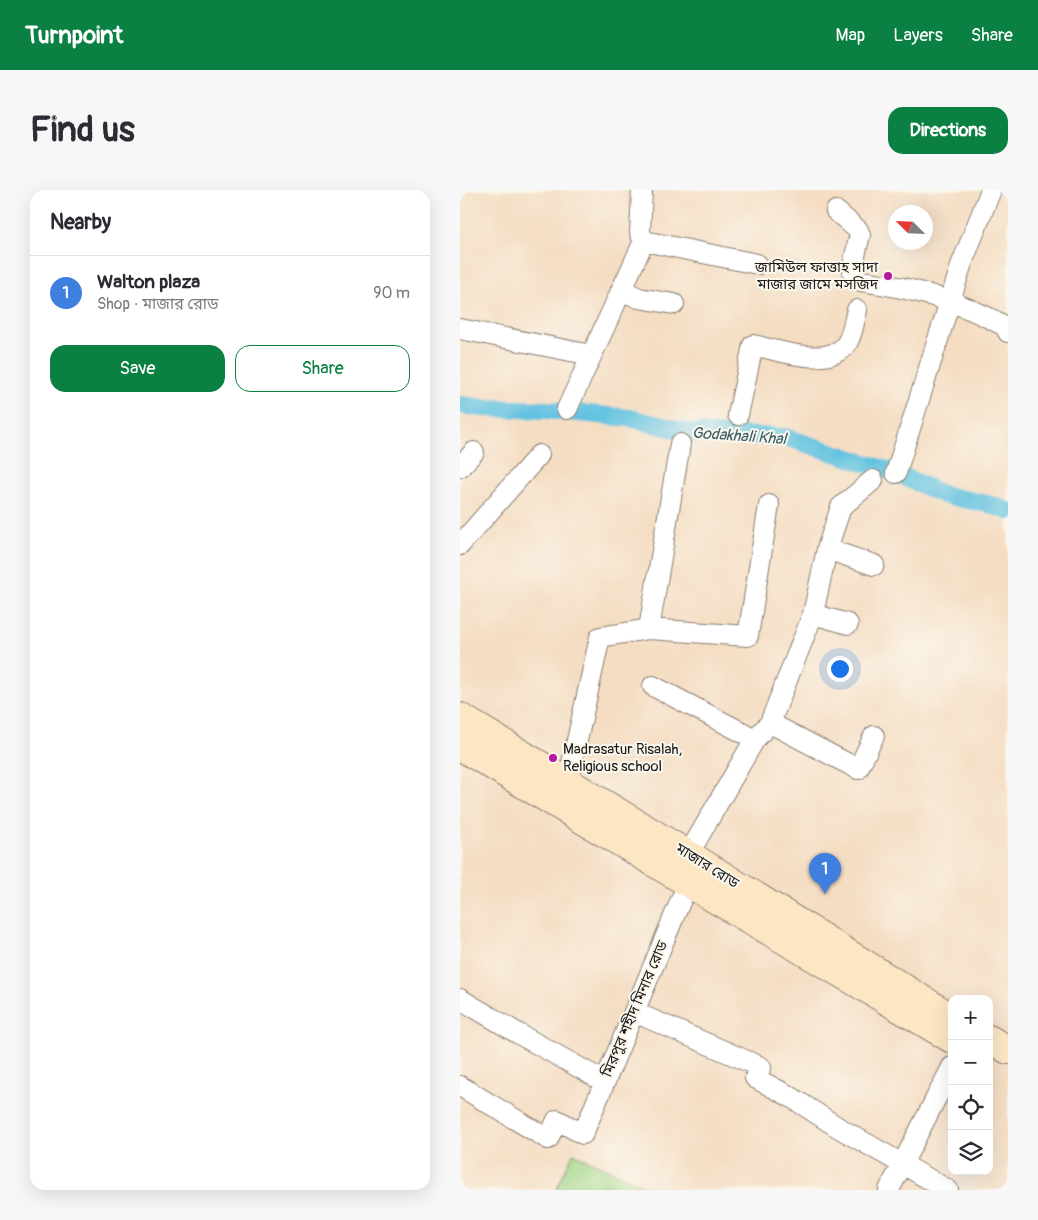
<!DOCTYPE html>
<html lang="en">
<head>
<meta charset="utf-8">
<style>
	:root { --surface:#fff; --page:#f7f7f7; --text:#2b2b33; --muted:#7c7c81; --line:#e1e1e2; --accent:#0b8043 }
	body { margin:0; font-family:Pangolin,"Noto Sans Bengali",sans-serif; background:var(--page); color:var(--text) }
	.controls { position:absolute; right:15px; bottom:15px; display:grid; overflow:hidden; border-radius:10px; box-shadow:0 5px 20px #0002 }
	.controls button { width:45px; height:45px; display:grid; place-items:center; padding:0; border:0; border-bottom:1px solid var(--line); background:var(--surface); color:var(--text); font:25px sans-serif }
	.compass { position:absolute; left:428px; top:15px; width:45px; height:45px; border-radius:50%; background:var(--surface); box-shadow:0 5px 20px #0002; rotate:294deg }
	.you { position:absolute; left:379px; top:478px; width:18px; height:18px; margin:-12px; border:4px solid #fff; border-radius:50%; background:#1a73e8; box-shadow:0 0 0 8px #1a73e833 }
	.badge { display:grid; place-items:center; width:32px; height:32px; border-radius:50%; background:var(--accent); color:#fff; font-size:16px; font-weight:700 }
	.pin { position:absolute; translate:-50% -41px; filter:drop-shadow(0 1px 2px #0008) }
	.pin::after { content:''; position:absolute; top:26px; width:18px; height:15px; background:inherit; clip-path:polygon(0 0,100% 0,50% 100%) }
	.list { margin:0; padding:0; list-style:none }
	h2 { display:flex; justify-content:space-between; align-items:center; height:65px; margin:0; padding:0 20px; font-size:21px }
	h2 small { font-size:16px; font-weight:400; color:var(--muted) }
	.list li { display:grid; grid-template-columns:32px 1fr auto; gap:15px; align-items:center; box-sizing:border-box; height:75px; padding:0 20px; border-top:1px solid var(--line) }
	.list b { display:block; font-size:19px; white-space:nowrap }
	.list p { margin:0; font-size:16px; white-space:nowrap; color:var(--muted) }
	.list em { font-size:16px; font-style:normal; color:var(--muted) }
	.actions { display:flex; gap:10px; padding:15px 20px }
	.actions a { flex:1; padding:11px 0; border:1px solid var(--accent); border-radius:15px; text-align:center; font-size:18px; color:var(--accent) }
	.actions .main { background:var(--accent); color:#fff }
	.icon { flex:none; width:28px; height:28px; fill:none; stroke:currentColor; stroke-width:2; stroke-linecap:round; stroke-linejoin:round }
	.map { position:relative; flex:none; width:548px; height:1000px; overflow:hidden; border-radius:15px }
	header { display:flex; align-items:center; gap:30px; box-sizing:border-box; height:70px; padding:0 25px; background:var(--accent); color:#fff }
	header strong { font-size:24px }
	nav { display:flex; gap:28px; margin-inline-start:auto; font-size:18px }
	.intro { display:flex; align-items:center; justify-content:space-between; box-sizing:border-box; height:120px; padding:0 30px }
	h1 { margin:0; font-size:35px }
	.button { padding:12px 22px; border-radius:15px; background:var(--accent); color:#fff; font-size:18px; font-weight:700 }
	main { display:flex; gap:30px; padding:0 30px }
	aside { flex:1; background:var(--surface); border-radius:15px; box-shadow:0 5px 20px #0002 }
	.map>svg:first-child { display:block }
	.green { fill:#a1d687; stroke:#5e7952 }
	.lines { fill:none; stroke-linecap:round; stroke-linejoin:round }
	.canal { stroke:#62c2e0; stroke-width:18 }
	.street-casing { stroke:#887c6f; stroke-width:22 }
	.secondary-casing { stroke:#887c6f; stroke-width:30 }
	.street { stroke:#fff; stroke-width:20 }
	.secondary { stroke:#fce6c4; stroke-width:28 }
	.poi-dot { fill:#b5179e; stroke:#fbf7ec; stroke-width:2 }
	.labels { text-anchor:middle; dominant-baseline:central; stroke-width:4; stroke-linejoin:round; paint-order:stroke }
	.poi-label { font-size:15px; fill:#1c1c1c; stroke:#fbf7ec; text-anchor:end }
	.street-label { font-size:15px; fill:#1c1c1c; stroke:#fbf7ec }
	.water-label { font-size:16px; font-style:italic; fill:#385e6a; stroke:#fbf7ec }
</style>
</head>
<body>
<header>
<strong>Turnpoint</strong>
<nav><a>Map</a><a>Layers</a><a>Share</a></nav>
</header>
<div class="intro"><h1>Find us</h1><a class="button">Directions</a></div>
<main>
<aside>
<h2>Nearby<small></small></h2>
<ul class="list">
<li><span class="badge" style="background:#3f7fe0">1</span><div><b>Walton plaza</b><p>Shop · মাজার রোড</p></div><em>90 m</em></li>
</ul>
<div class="actions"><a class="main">Save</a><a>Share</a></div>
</aside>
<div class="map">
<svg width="548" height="1000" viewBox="0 0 548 1000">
	<rect width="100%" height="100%" fill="#fbf7ec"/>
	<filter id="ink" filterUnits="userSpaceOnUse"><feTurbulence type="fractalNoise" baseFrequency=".02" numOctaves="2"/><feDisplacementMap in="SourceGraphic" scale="10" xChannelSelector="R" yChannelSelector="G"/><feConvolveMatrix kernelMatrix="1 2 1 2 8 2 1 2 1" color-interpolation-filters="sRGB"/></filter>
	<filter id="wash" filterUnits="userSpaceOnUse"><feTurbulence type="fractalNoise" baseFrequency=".0096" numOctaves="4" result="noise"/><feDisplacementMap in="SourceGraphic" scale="20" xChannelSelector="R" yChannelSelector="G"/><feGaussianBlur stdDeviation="1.12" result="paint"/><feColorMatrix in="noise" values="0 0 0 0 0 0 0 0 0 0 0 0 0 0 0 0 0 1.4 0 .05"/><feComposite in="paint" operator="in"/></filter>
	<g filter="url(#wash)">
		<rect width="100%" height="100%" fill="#f4ddc2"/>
		<path class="green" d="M113 963 192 1000H96Z"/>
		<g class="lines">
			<path class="canal" d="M0 215 23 218 87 220 170 228 230 243 325 247 436 283 484 305 532 315 548 321"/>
		</g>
	</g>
	<g filter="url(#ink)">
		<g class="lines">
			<g class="street-casing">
				<path id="street" d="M376 21 398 40 400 45C398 53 392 76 393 82 394 87 397 89 401 91 455 98 498 111 545 136L548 142
					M184 51 297 74
					M161 100 179 108 214 114
					M0 139 131 165
					M107 219 184 51 180 43 182 0
					M278 225 293 155C317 160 364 177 384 157 392 149 394 131 397 120
					M0 277 14 262
					M436 283 502 73 531 0
					M0 355 79 265
					M367 359 414 375
					M353 424 388 434
					M189 439 220 254
					M193 496 295 549
					M310 533 398 579 414 546
					M108 591 140 447 189 439 288 446 309 315
					M228 665 295 549 310 533 353 424 367 359 381 317 413 290
					M0 809 59 844 145 892
					M174 822 301 877 295 888 331 907 379 938 488 1000
					M0 896 88 949 97 930 123 944 228 693
					M429 1000 492 877"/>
			</g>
			<g class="secondary-casing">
				<path id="secondary" d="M0 527 239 671 492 828
					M0 556 228 693 492 849
					M529 849 548 860"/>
			</g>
			<use href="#street" class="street"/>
			<use href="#secondary" class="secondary"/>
		</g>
	</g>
	<g class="poi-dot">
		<circle cx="428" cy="86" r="5"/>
		<circle cx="93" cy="568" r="5"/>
	</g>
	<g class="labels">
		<g class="poi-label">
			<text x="418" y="77">জামিউল ফাত্তাহ সাদা<tspan x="418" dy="17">মাজার জামে মসজিদ</tspan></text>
			<text x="103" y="559" text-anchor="start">Madrasatur Risalah,<tspan x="103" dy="17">Religious school</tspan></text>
		</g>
		<g class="street-label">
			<text transform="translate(247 676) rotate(32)">মাজার রোড</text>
			<text transform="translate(175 819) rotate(-67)">মিরপুর শহীদ মিনার রোড</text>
		</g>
		<g class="water-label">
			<text transform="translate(279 246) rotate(4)">Godakhali Khal</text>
		</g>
	</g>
</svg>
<div class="controls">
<button>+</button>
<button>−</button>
<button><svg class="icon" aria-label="locate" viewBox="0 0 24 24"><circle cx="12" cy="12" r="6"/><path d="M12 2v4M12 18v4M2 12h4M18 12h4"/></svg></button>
<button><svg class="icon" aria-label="layers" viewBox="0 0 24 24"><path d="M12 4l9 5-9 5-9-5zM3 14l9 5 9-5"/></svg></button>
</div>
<svg class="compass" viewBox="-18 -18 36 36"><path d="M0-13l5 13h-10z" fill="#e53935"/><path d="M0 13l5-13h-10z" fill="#7c7c81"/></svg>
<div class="you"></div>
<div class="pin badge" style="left:365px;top:704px;background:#3f7fe0">1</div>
</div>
</main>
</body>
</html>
